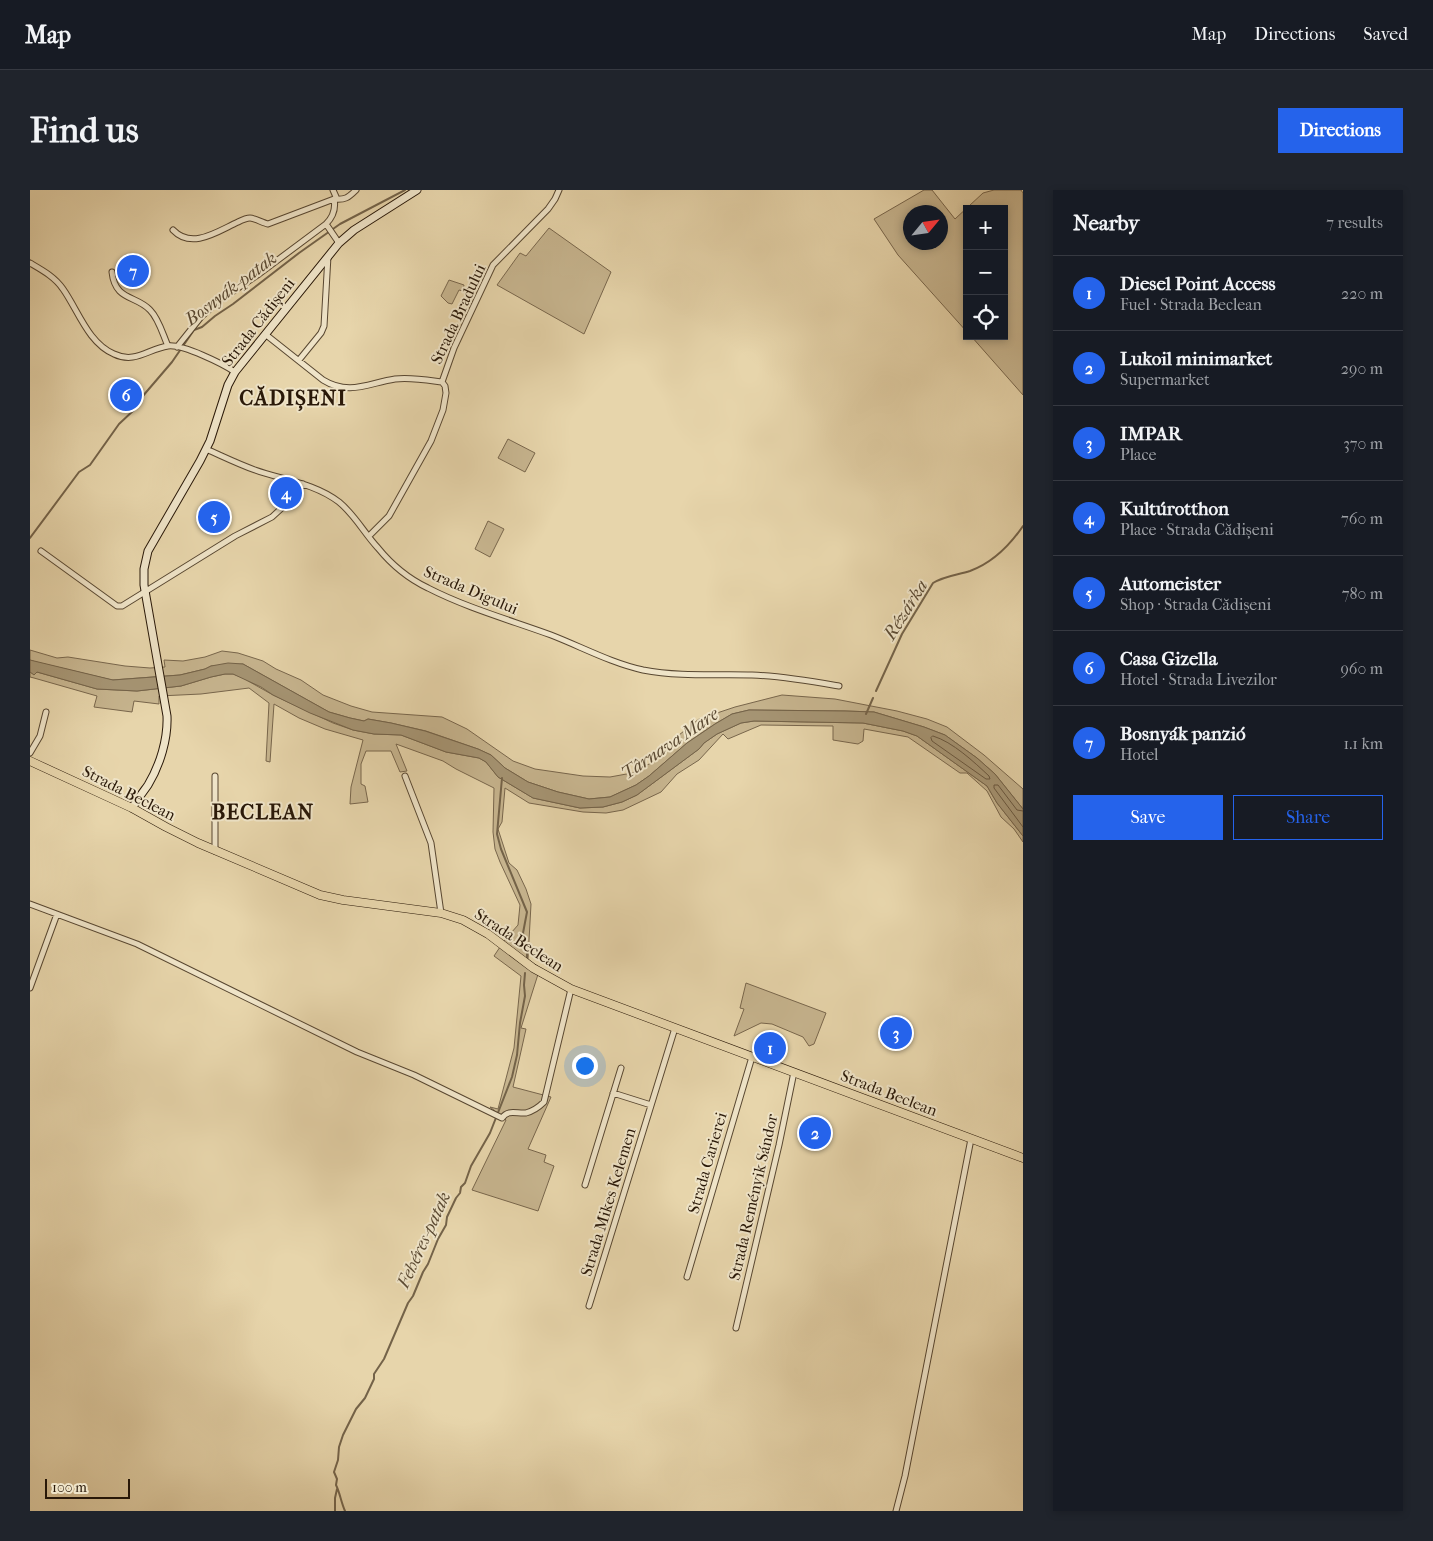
<!DOCTYPE html>
<html lang="en">
<head>
<meta charset="utf-8">
<style>
	:root { --surface:#171b24; --page:#20242c; --text:#f1f3f6; --muted:#9ea1a6; --line:#363941; --accent:#2563eb }
	body { margin:0; font-family:"IM FELL French Canon",serif; background:var(--page); color:var(--text) }
	.controls { position:absolute; right:15px; top:15px; display:grid; overflow:hidden; border-radius:0px; box-shadow:0 2px 8px #0003 }
	.controls button { width:45px; height:45px; display:grid; place-items:center; padding:0; border:0; border-bottom:1px solid var(--line); background:var(--surface); color:var(--text); font:25px sans-serif }
	.compass { position:absolute; left:873px; top:15px; width:45px; height:45px; border-radius:50%; background:var(--surface); box-shadow:0 2px 8px #0003; rotate:61deg }
	.scale { position:absolute; left:15px; bottom:12px; width:85px; box-sizing:border-box; padding-left:5px; border:2px solid #291808; border-top:0; font-size:14px; line-height:18px; white-space:nowrap; color:#291808; -webkit-text-stroke:4px #efe4c8; paint-order:stroke }
	.you { position:absolute; left:554px; top:875px; width:18px; height:18px; margin:-12px; border:4px solid #fff; border-radius:50%; background:#1a73e8; box-shadow:0 0 0 8px #1a73e833 }
	.badge { display:grid; place-items:center; width:32px; height:32px; border-radius:50%; background:var(--accent); color:#fff; font-size:16px; font-weight:700 }
	.pin { position:absolute; translate:-50% -50%; border:2px solid #fff; box-shadow:0 1px 5px #0006 }
	.list { margin:0; padding:0; list-style:none }
	h2 { display:flex; justify-content:space-between; align-items:center; height:65px; margin:0; padding:0 20px; font-size:21px }
	h2 small { font-size:16px; font-weight:400; color:var(--muted) }
	.list li { display:grid; grid-template-columns:32px 1fr auto; gap:15px; align-items:center; box-sizing:border-box; height:75px; padding:0 20px; border-top:1px solid var(--line) }
	.list b { display:block; font-size:19px; white-space:nowrap }
	.list p { margin:0; font-size:16px; white-space:nowrap; color:var(--muted) }
	.list em { font-size:16px; font-style:normal; color:var(--muted) }
	.actions { display:flex; gap:10px; padding:15px 20px }
	.actions a { flex:1; padding:11px 0; border:1px solid var(--accent); border-radius:0px; text-align:center; font-size:18px; color:var(--accent) }
	.actions .main { background:var(--accent); color:#fff }
	.icon { flex:none; width:28px; height:28px; fill:none; stroke:currentColor; stroke-width:2; stroke-linecap:round; stroke-linejoin:round }
	.map { position:relative; flex:none; width:993px; height:1321px; overflow:hidden; border-radius:0px }
	header { display:flex; align-items:center; gap:30px; box-sizing:border-box; height:70px; padding:0 25px; background:var(--surface); border-bottom:1px solid var(--line) }
	header strong { font-size:24px }
	nav { display:flex; gap:28px; margin-inline-start:auto; font-size:18px }
	.intro { display:flex; align-items:center; justify-content:space-between; box-sizing:border-box; height:120px; padding:0 30px }
	h1 { margin:0; font-size:35px }
	.button { padding:12px 22px; border-radius:0px; background:var(--accent); color:#fff; font-size:18px; font-weight:700 }
	main { display:flex; gap:30px; padding:0 30px }
	aside { flex:1; background:var(--surface); border-radius:0px; box-shadow:0 2px 8px #0003 }
	.map>svg:first-child { display:block }
	.green { fill:#c7b58f; stroke:#78664c; fill-rule:evenodd }
	.water { fill:#a69574; stroke:#746349 }
	.lines { fill:none; stroke-linecap:round; stroke-linejoin:round }
	.shore { stroke:#68563e; stroke-width:1 }
	.stream { stroke:#746349; stroke-width:2 }
	.street-casing { stroke:#584731; stroke-width:7 }
	.secondary-casing { stroke:#291808; stroke-width:9 }
	.primary-casing { stroke:#291808; stroke-width:9 }
	.street { stroke:#efe4c8; stroke-width:5 }
	.secondary { stroke:#efe4c8; stroke-width:7 }
	.primary { stroke:#e7d5ab; stroke-width:8 }
	.labels { text-anchor:middle; dominant-baseline:central; stroke-width:4; stroke-linejoin:round; paint-order:stroke }
	.street-label { font-size:16px; fill:#291808; stroke:#efe4c8 }
	.water-label { font-size:18px; font-style:italic; fill:#5b4a33; stroke:#efe4c8 }
	.district-label { font-size:21px; font-weight:bold; letter-spacing:1px; fill:#291808; stroke:#efe4c8 }
</style>
</head>
<body>
<header>
<strong>Map</strong>
<nav><a>Map</a><a>Directions</a><a>Saved</a></nav>
</header>
<div class="intro"><h1>Find us</h1><a class="button">Directions</a></div>
<main>
<div class="map">
<svg width="993" height="1321" viewBox="0 0 993 1321">
	<rect width="100%" height="100%" fill="#e7d5ab"/>
	<filter id="stains"><feTurbulence type="fractalNoise" baseFrequency=".004" numOctaves="4"/><feColorMatrix values="0 0 0 0 .2 0 0 0 0 .09 0 0 0 0 .02 0 0 0 .5 -.17"/></filter>
	<radialGradient id="worn" r=".72"><stop offset=".6" stop-color="#630" stop-opacity="0"/><stop offset="1" stop-color="#630" stop-opacity=".3"/></radialGradient>
	<path class="green" d="M894 0H902L925 29 953 3 964 0H991L993 3V205L941 146H974V19H937V142L868 65 844 29ZM881 22H911V52H881Z
		M519 38 581 82 554 144 467 95 490 63 496 66Z
		M419 90 434 95 433 101 429 100 422 114 418 113 411 106Z
		M478 249 505 263 495 282 468 268Z
		M458 331 474 339 460 367 445 359Z
		M0 460 27 468 38 467 95 476 120 478 135 477 134 470 153 471 175 467 192 461 208 463 233 471 246 479 271 490 293 505 321 516 342 522 412 527 437 539 483 571 505 579 553 586 580 587 602 583 621 573 649 545 669 529 705 517 752 505 805 509 867 521 897 529 917 537 954 565 993 599V619L965 584 947 568 915 545 894 537 844 522 815 521 719 520 702 524 685 534 657 553 619 586 606 595 580 607 559 609 528 602 498 592 475 578 461 565 448 559 396 541 361 533 338 529 334 531 320 528 299 522 213 474 181 476 175 479 150 485 82 490 6 472 0 470Z
		M0 482 4 484 7 482 67 499 107 501 151 496 181 487 195 484H203L211 487 243 505 303 533 323 540 344 544 371 545 416 562 449 568 456 572 468 587 503 608 550 618 573 617 592 612 607 605 669 559 674 553 687 544 711 533 724 531 833 533 873 541 887 546 957 596 967 613 993 646V652L984 639 971 627 957 601 937 583H930L878 547 834 539 833 551 828 554 803 550V536L731 535 698 549 693 544 669 570 647 584 631 602 593 620 576 623 553 622 499 613 475 598 472 632 468 639 479 673 487 680 496 699 501 714 498 769 510 778 491 838 496 839 483 897 521 907 498 959 516 965 514 972 524 976 508 1021 442 1000 476 930 460 917 468 919 484 858 491 786 464 766 474 751 488 735 490 715 470 672 465 659 463 642 464 598 426 579 413 571 366 554 377 581 370 582 361 561H336L331 574V594L335 596 338 612 320 614 321 597 333 550 295 539 269 528 244 514 240 572 236 571 239 513 219 498 171 504 129 506V514L104 511 102 522 64 517 67 506 4 488 0 487Z
		M716 793 796 823 784 854 779 856 773 847 742 834 731 833 704 846 714 819 710 818Z"/>
	<path class="water" d="M0 470 83 490 150 485 175 479 181 476 198 473 213 474 299 522 320 528 334 531 338 529 361 533 395 541 448 559 461 565 475 578 498 592 528 602 559 609 580 607 606 595 619 586 657 553 685 534 702 524 719 520 815 521 844 522 894 537 915 545 947 568 965 584 993 619V646L967 613 957 596 887 546 873 541 833 533 724 531 711 533 687 544 674 553 669 559 607 605 592 612 573 617 550 618 503 608 468 587 456 572 449 568 416 562 371 545 344 544 323 540 280 523 243 505 231 497 203 484H195L181 487 151 496 107 501 67 499 7 482 4 485 0 482Z"/>
	<g class="lines">
		<path class="shore" d="M903 546C923 552 944 572 959 586L960 589H956L902 551 901 548Z
			M993 621 987 620 968 595H964V598L993 637"/>
		<path class="stream" d="M0 348 49 282 60 275 89 234 105 219 112 207 142 172 164 140 172 137 185 126 203 114 269 63 310 34 375 0
			M846 501 872 444 903 393C914 386 927 385 940 381 962 373 980 355 993 336
			M836 524 843 508
			M472 588 467 644 471 659 497 722 493 743 497 756V768
			M305 1321V1308L307 1299
			M315 1321C311 1312 310 1303 306 1295L307 1289 304 1282 308 1270 309 1257 313 1245 326 1219 335 1208 344 1189V1184L354 1169 378 1113 383 1106 393 1082 398 1074 408 1049 416 1035 417 1027 426 1008 430 1003 431 997 435 993 441 976 460 943 482 887 487 865 490 833 495 806 494 795 495 783"/>
		<g class="street-casing">
			<path id="street" d="M303 0 307 9
				M296 34 309 53
				M143 40C162 60 188 41 208 32 212 30 216 28 220 28 224 28 233 33 238 34L304 9C315 10 318 8 326 0
				M0 73C12 80 25 87 33 99 48 120 58 153 84 164 105 174 118 159 138 156 153 154 193 174 205 182
				M82 82C85 111 106 105 120 120 129 129 133 145 138 156
				M235 144 293 190C319 206 339 193 365 189 380 187 397 190 412 192L415 196 416 203 413 220 401 251 359 326 339 346
				M147 157 171 127 190 110 229 84 296 34C303 27 306 19 304 9
				M269 170 291 143 294 136 298 66
				M412 192 424 158 463 75 518 19 525 9 529 0
				M176 259C192 266 208 274 225 280 253 290 284 293 309 312 325 325 334 343 348 358 361 374 379 389 398 398 437 418 480 430 521 445 552 457 581 473 613 480 649 487 686 484 722 485 752 486 780 491 809 496
				M11 361 87 416H92L205 346 242 327 254 316 273 294
				M0 563 10 546 16 522
				M185 586V661
				M375 586 401 653 411 723
				M0 714 107 754 327 862 384 885 472 928C478 919 487 924 496 923 503 921 509 917 514 912L541 799
				M0 798 27 724
				M583 903 621 915
				M555 995 591 878
				M657 1087 722 867
				M559 1116 645 838
				M706 1138 749 955 764 882
				M866 1321 875 1286 941 949"/>
		</g>
		<g class="secondary-casing">
			<path id="secondary" d="M102 618C107 610 113 602 118 595 130 575 138 549 137 526L114 395V379L118 361 170 271 180 251 198 195 205 182 309 53 324 40 387 0"/>
		</g>
		<g class="primary-casing">
			<path id="primary" d="M0 571 102 618 136 637 168 653 290 705 313 710 411 723 433 730 458 744 503 778 541 799 993 968"/>
		</g>
		<use href="#street" class="street"/>
		<use href="#secondary" class="secondary"/>
		<use href="#primary" class="primary"/>
	</g>
	<g class="labels">
		<g class="street-label">
			<text transform="translate(428 124) rotate(-65)">Strada Bradului</text>
			<text transform="translate(228 132) rotate(-52)">Strada Cădișeni</text>
			<text transform="translate(441 400) rotate(23)">Strada Digului</text>
			<text transform="translate(99 603) rotate(27)">Strada Beclean</text>
			<text transform="translate(489 750) rotate(33)">Strada Beclean</text>
			<text transform="translate(859 903) rotate(21)">Strada Beclean</text>
			<text transform="translate(677 973) rotate(-74)">Strada Carierei</text>
			<text transform="translate(723 1007) rotate(-77)">Strada Reményik Sándor</text>
			<text transform="translate(578 1012) rotate(-73)">Strada Mikes Kelemen</text>
		</g>
		<g class="water-label">
			<text transform="translate(201 99) rotate(-37)">Bosnyák-patak</text>
			<text transform="translate(876 420) rotate(-58)">Rézárka</text>
			<text transform="translate(640 554) rotate(-34)">Târnava Mare</text>
			<text transform="translate(394 1050) rotate(-65)">Fehéres-patak</text>
		</g>
		<g class="district-label">
			<text x="263" y="208">CĂDIȘENI</text>
			<text x="233" y="622">BECLEAN</text>
		</g>
	</g>
	<rect width="100%" height="100%" filter="url(#stains)"/>
	<rect width="100%" height="100%" fill="url(#worn)"/>
</svg>
<div class="controls">
<button>+</button>
<button>−</button>
<button><svg class="icon" aria-label="locate" viewBox="0 0 24 24"><circle cx="12" cy="12" r="6"/><path d="M12 2v4M12 18v4M2 12h4M18 12h4"/></svg></button>
</div>
<svg class="compass" viewBox="-18 -18 36 36"><path d="M0-13l5 13h-10z" fill="#e53935"/><path d="M0 13l5-13h-10z" fill="#9ea1a6"/></svg>
<div class="scale">100 m</div>
<div class="you"></div>
<div class="pin badge" style="left:740px;top:858px">1</div>
<div class="pin badge" style="left:785px;top:943px">2</div>
<div class="pin badge" style="left:866px;top:843px">3</div>
<div class="pin badge" style="left:256px;top:303px">4</div>
<div class="pin badge" style="left:184px;top:327px">5</div>
<div class="pin badge" style="left:96px;top:205px">6</div>
<div class="pin badge" style="left:103px;top:81px">7</div>
</div>
<aside>
<h2>Nearby<small>7 results</small></h2>
<ul class="list">
<li><span class="badge">1</span><div><b>Diesel Point Access</b><p>Fuel · Strada Beclean</p></div><em>220 m</em></li>
<li><span class="badge">2</span><div><b>Lukoil minimarket</b><p>Supermarket</p></div><em>290 m</em></li>
<li><span class="badge">3</span><div><b>IMPAR</b><p>Place</p></div><em>370 m</em></li>
<li><span class="badge">4</span><div><b>Kultúrotthon</b><p>Place · Strada Cădișeni</p></div><em>760 m</em></li>
<li><span class="badge">5</span><div><b>Automeister</b><p>Shop · Strada Cădișeni</p></div><em>780 m</em></li>
<li><span class="badge">6</span><div><b>Casa Gizella</b><p>Hotel · Strada Livezilor</p></div><em>960 m</em></li>
<li><span class="badge">7</span><div><b>Bosnyák panzió</b><p>Hotel</p></div><em>1.1 km</em></li>
</ul>
<div class="actions"><a class="main">Save</a><a>Share</a></div>
</aside>
</main>
</body>
</html>
